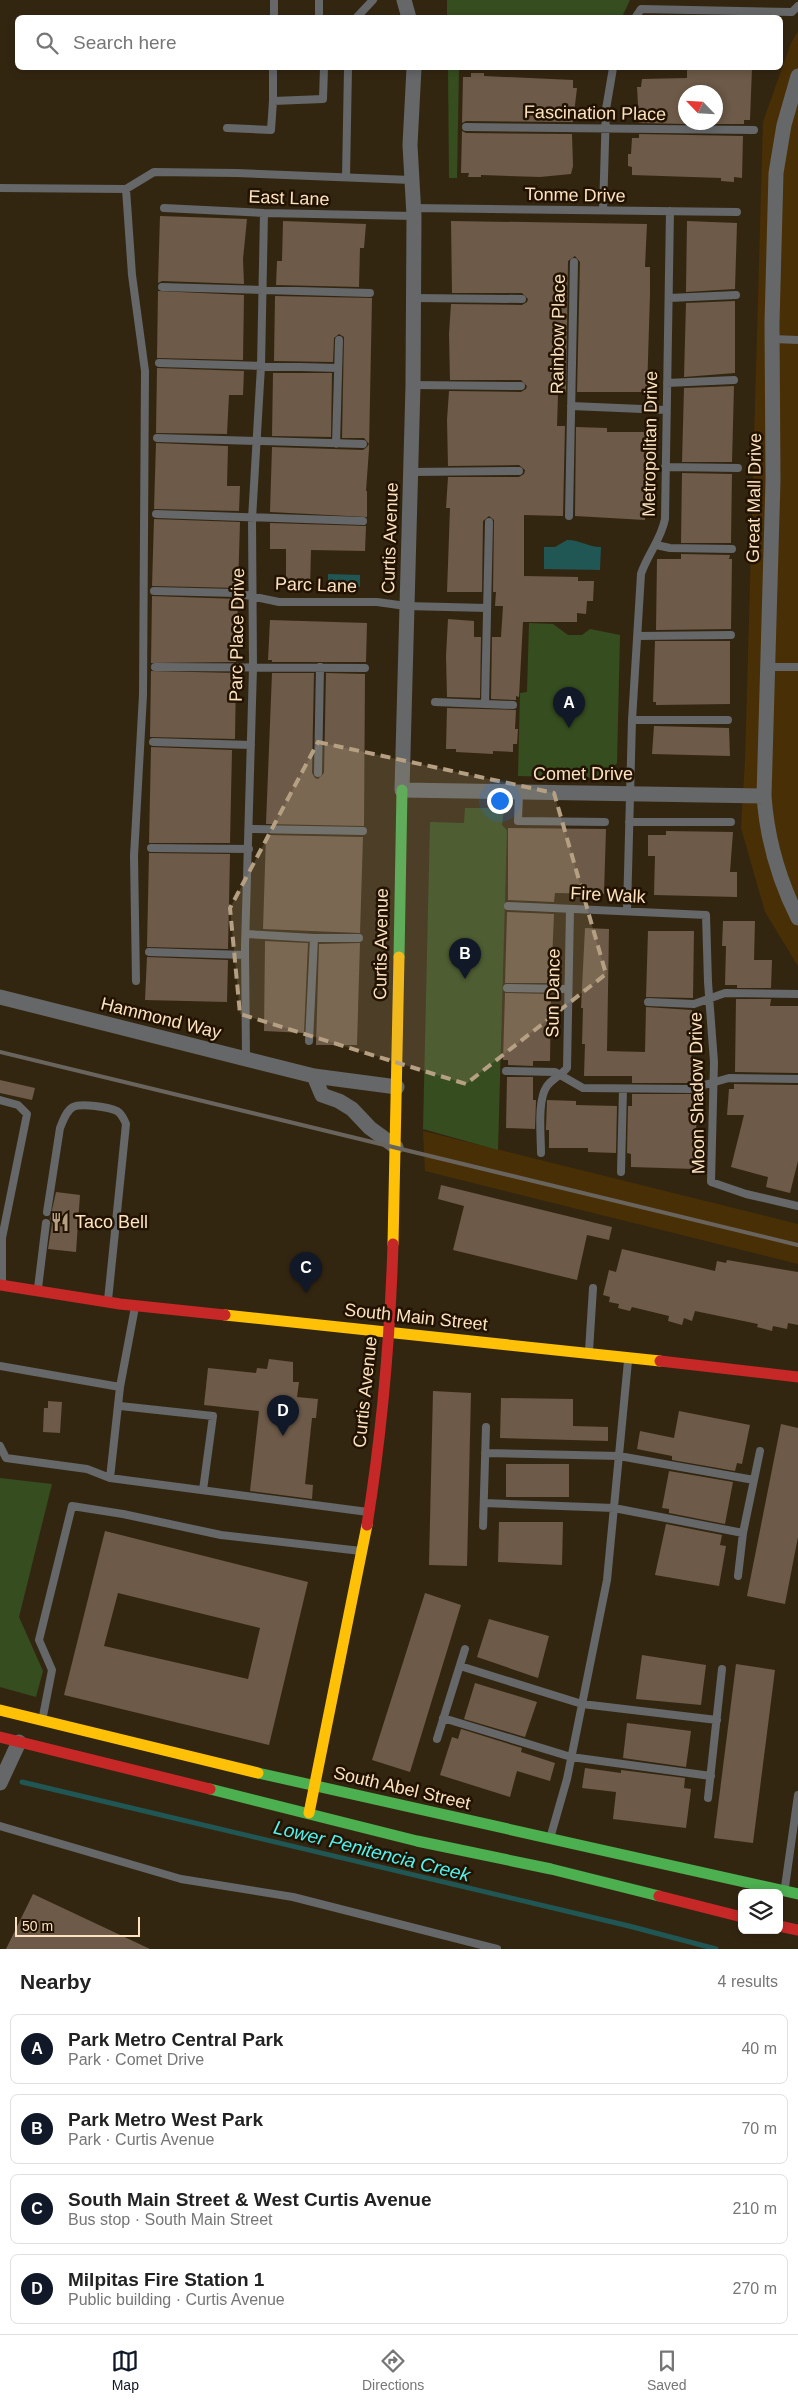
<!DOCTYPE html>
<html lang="en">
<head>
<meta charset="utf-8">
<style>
	:root { --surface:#fff; --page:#f6f6f6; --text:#222; --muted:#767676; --line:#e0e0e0; --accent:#111827 }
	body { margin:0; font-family:Helvetica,sans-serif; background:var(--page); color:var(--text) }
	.controls { position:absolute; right:15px; bottom:15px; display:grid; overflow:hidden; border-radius:8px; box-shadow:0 2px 8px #0003 }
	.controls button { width:45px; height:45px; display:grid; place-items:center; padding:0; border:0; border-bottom:1px solid var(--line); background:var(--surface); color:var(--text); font:25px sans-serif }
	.compass { position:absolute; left:678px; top:85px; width:45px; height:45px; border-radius:50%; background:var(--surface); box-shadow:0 2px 8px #0003; rotate:295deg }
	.scale { position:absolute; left:15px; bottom:12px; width:125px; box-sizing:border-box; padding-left:5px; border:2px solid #fce2c1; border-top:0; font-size:14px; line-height:18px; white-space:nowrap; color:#fce2c1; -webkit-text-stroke:4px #221301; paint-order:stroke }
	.you { position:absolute; left:499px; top:800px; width:18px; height:18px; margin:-12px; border:4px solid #fff; border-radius:50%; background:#1a73e8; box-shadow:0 0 0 8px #1a73e833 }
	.badge { display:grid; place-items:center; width:32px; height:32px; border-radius:50%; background:var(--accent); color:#fff; font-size:16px; font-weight:700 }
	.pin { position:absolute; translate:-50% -41px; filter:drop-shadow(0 1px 2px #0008) }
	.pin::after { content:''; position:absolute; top:26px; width:18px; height:15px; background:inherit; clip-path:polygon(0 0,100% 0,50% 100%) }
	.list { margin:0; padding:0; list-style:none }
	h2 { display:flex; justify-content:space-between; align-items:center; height:65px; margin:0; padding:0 20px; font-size:21px }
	h2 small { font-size:16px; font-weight:400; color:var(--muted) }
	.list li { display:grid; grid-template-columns:32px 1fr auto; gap:15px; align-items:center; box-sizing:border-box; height:70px; margin:0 10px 10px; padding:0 10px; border:1px solid var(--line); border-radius:8px }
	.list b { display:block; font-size:19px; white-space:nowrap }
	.list p { margin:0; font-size:16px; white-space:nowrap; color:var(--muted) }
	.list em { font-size:16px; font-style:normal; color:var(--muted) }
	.icon { flex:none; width:28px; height:28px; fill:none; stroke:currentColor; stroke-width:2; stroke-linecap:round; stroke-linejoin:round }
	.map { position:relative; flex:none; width:798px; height:1949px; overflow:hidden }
	.search { position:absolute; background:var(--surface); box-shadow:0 2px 8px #0003; left:15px; right:15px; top:15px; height:55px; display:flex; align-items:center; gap:12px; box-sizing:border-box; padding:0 18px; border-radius:8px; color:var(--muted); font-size:19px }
	.sheet { height:385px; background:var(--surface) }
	nav { display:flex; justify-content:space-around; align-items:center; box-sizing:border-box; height:70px; border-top:1px solid var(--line); background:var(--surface); font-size:14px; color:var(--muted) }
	nav a { display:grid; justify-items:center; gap:2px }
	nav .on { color:var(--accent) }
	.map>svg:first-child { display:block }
	.built { fill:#492f05 }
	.green { fill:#364d1f }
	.water { fill:#205653 }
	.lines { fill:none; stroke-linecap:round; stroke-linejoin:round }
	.stream { stroke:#205653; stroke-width:5 }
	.building { fill:#6d5a48; fill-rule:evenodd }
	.lane { stroke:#656768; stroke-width:8 }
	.street { stroke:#656768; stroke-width:15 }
	.fast { stroke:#4caf50; stroke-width:11 }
	.slow { stroke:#ffc107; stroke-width:11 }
	.jam { stroke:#c62828; stroke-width:11 }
	.rail { stroke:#69645d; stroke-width:4 }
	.marked { fill:#b6a083; fill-opacity:0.2; stroke:#b6a083; stroke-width:4; stroke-dasharray:10 6; stroke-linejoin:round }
	.labels { text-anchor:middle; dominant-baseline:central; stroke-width:5; stroke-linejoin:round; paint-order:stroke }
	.street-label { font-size:18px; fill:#fce2c1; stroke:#221301 }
	.poi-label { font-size:18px; fill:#fce2c1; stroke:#221301; text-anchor:start }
	.water-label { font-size:19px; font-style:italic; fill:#4ff3f0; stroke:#221301 }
</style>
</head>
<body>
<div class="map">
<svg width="798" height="1949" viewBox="0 0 798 1949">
	<rect width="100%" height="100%" fill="#332611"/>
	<path class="built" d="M798 31V966L765 912 741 828 745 761 763 122 791 43Z
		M423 1131 798 1224V1264L425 1171Z"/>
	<path class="green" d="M447 0H630L622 17 447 18Z
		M448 68H459L457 178H449Z
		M529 623 553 624 568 635H582L590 629 620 635 617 763 602 778 518 776 520 693 527 692Z
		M465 808H504L502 825 507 830 498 1150 423 1129 430 822 464 823Z
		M0 1478 52 1484 19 1617 43 1671 36 1697 0 1687Z"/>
	<path class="water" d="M567 540C580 540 588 547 601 547L600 570 544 569V547H555Z
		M328 574 360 575V587L328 586Z"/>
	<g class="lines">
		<path class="stream" d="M22 1782 629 1926 716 1949"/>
	</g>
	<path class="building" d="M687 68H752L750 120H744V124H716V92H686V124L639 123 637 87H641L642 79 687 78Z
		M471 73H484V76L573 80V88H577L573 122 466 121 462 123 463 77H471Z
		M462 131 466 133 572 134 573 166 571 174 540 177 481 175V177H468L469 173H461Z
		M639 134 743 136 742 178 734 177V182L721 181V178L632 175V167L628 166V154H631L632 138H639Z
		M160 216 247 219 243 259 244 284 162 281 158 283Z
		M283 221 366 224 364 248H360L359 287 276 285 277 261H282Z
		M451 221 647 224 645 267H650V294L647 392H577L580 262 575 256 568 261 566 392H558V395L557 426H565L563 516 524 515V576L578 577V581H594L593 601H587L586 614 577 613V622H523L519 697 516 696V700L491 699 492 637H501L503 606H495L496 592H493L494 520 489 516 483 521 482 592H447L450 508H446L448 477H519L524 474 525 470 519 465 448 466 447 420 449 391 521 392 526 389 527 386 521 380H450L449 334 451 304 522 305 527 302 528 299 522 293H452Z
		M687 221 737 223 735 289 686 292Z
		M158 291 244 295 243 360 157 358Z
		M275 296 372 298 369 449 366 491H367V517L270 512 272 447 363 450 367 447 369 444 364 438H342L344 337 339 334 334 338 333 362 274 361Z
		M735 301V373L684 377 686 303Z
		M157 368 244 371 243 395H229L227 434 156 433Z
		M273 373H332L331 437 272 436Z
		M734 386 732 462H682L684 388Z
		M576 427 607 428V432H646L645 520 575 516Z
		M156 443 228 446 227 486H240L239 511 154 509Z
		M682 473 732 474 731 543H681Z
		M154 519 240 522 238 588 152 586Z
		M270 523 366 526 365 551 311 550 310 588 286 587V549H270Z
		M681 554 730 555 729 559H732L731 629 656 630 657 559H681Z
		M152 596 238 599 236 662 151 663Z
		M448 619 474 621V637H481L480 698 447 697 446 656Z
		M270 620 367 623 366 662H272V660H268Z
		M655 641H730V704L656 705V702H653Z
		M151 671 236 673 235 739 150 737Z
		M272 673H314L312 773 315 778 318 779 324 773 326 673 365 674 364 826 266 824Z
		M447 708 516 710 515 729H518L517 744H513V752L493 751V754L456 752V749H446Z
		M654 726 729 728 730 756 652 754Z
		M151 747 232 750 230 843H149Z
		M508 828 606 829 604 894 555 893 554 902 508 900Z
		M666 831 733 832 730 872H737V897L654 895 655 856H648V835H666Z
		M266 835 363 837 360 933 263 929Z
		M149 853 230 854 228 949 147 947Z
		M507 912 554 914 551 983H505Z
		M723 921H755L754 960H772L771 988H737V985H725L726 946H722Z
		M585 928 609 929 607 1051 645 1052 646 1007 692 1010 691 1083H632V1076H584L585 1044H582L583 1008H581Z
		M648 931H694L693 998 646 997Z
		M265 941 308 943 304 1033 264 1031Z
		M360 943 357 1045H316L319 944Z
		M147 957 228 960 227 1002 145 1000Z
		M505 993 551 994 550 1061H533V1066L508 1065V1060H503Z
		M736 999H771L770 1006H798V1073L735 1072Z
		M507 1077H533V1100H536L535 1129 506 1128Z
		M0 1080 35 1088 32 1100 0 1093Z
		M734 1084 798 1085V1161L790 1193 766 1187 768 1177 731 1167 744 1115H727L729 1089H734Z
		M632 1094H691V1099H697L695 1169 631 1167V1154L627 1153 628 1106H632Z
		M547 1100 576 1101V1105L617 1106 616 1153 588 1152V1148H549V1130H546V1128Z
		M441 1185 612 1227 609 1240 587 1235 577 1280 453 1250 464 1206 438 1199Z
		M56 1192 80 1195 76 1252 48 1249 52 1224 50 1219Z
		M622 1249 715 1271 717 1261 726 1263 727 1260 798 1272V1325L788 1323 787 1329 773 1326 772 1331 757 1327 758 1324 695 1311 692 1321 684 1318 682 1325 668 1321 669 1316 632 1307 630 1311 618 1308 619 1304 609 1302 610 1297 603 1295 609 1270 616 1272Z
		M269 1359 293 1362V1382H299L297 1397 318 1399 316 1418H312L305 1484 313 1485 312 1499 250 1491 259 1411 204 1405 208 1368 256 1373 257 1368 267 1369Z
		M433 1391 471 1393 467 1566 429 1565Z
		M501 1398 573 1399V1426L608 1427V1441L500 1438Z
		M48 1401 62 1402 60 1433 43 1432 44 1408H48Z
		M679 1411 750 1425 742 1464 737 1463 735 1471 672 1460V1456L637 1449 640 1431 674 1438Z
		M781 1424 798 1428V1537L785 1604 747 1596Z
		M506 1464H569V1497H506Z
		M669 1471 733 1482 725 1524 669 1513V1509L662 1508Z
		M499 1522H563L562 1565 498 1562Z
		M666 1524 722 1535 720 1545 726 1546 719 1586 655 1575Z
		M105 1531 308 1582 269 1745 64 1695ZM118 1593 260 1628 248 1679 104 1646Z
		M425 1593 461 1605 410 1772 372 1760Z
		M489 1619 549 1636 538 1678 477 1657Z
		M642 1655 706 1665 701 1705 636 1699Z
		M736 1664 775 1670 753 1843 714 1838Z
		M475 1683 537 1702 525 1737 464 1719Z
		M627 1723 691 1731 686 1767 623 1758Z
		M461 1729 522 1748 521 1752 555 1763 550 1781 517 1771 510 1797 440 1775 452 1737 458 1739Z
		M585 1768 621 1773V1770L685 1778 684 1788 691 1789 686 1828 613 1819 616 1792 582 1788Z
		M33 1894 150 1949H6Z"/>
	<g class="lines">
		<path class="lane" d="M319 0V18
			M274 18V0
			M356 18 373 0
			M635 18 641 9 792 12 798 6
			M273 101V68
			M466 127 754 130
			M227 128 271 130 273 101 323 99 324 68
			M346 177 348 68
			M0 188 126 189 132 275 145 371 143 695 134 856 136 981
			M126 189 154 172 236 173 411 180
			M164 208 264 213 414 216
			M413 208 737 212
			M603 210 606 109 613 68
			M162 287 370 293
			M413 298 522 299
			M669 298 736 295
			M773 339 798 340
			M159 363 338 368
			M667 383 734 380
			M413 385 521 386
			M571 406 666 410
			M157 438 363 444
			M336 444 339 340
			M665 467 738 468
			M411 472 519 471
			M156 514 363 521
			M569 516 574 262
			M656 545 670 548 732 549
			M154 591 236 593 279 602H377L406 606 487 608
			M638 636 731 635
			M155 667 365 668
			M769 667H798
			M435 702 513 705
			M485 704 489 522
			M632 720H728
			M153 742 251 745
			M318 773 320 667
			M519 793 518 821 605 822
			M629 822H731
			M250 829 363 831
			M151 848 249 849
			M508 906 706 915 708 982 714 1062 711 1182 746 1194 798 1206
			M627 911 632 720 641 574C647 555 661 540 665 519L670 211
			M246 934 314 938H359
			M149 952 245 955
			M507 988 568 989
			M648 1002 694 1004 725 993 798 994
			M309 1041 314 938
			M246 1058 245 946 253 668 252 519 261 366 264 213
			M506 1071 555 1072 583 1088 690 1089 729 1078 798 1079
			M0 1100 18 1105 27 1114 2 1238V1283
			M541 1153C541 1135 537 1100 547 1086 552 1079 561 1075 567 1068L570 909
			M621 1172 623 1089
			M47 1212 60 1128C63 1121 66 1111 73 1107 81 1103 109 1107 117 1111 122 1114 124 1119 126 1124L108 1300
			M38 1288 46 1223
			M589 1351 593 1288
			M0 1366 120 1387
			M120 1406 213 1416 203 1490
			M0 1446 6 1458 87 1469 110 1478 368 1512
			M485 1453 619 1456 754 1480
			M110 1478 120 1387 135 1307
			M484 1503 614 1508 743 1533
			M483 1526 486 1427
			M738 1576 743 1533 760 1451
			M460 1666 582 1704 717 1720
			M43 1716 52 1670 39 1640 72 1506 123 1514 221 1535 361 1551
			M443 1718 571 1757 711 1776
			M437 1739 465 1649
			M708 1798 722 1669
			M0 1826 181 1879 293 1897 497 1949
			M551 1835 567 1779 607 1580 628 1361
			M785 1887 798 1795"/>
		<path class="street" d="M404 0 409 18
			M414 68 410 145 414 216 413 385 402 790 764 796
			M798 76 784 125 776 173 772 323 773 480 764 796C767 838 779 880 798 918
			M0 997 314 1076 397 1087
			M314 1076 322 1095 339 1101 352 1109 370 1128 396 1147
			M0 1783 19 1742"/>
		<path class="fast" d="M399 957 402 790
			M258 1773 798 1894
			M210 1789 417 1841 551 1869 659 1896"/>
		<path class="slow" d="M393 1244 399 957
			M225 1315 660 1361
			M0 1710 258 1773
			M309 1813 367 1525"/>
		<path class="jam" d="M0 1285 120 1304 225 1315
			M660 1361 798 1377
			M367 1525C382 1432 390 1339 393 1244
			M0 1737 210 1789
			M659 1896 742 1917
			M779 1926 798 1930"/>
		<path class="rail" d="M0 1052 798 1245"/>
	</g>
	<path class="marked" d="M318 742 554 793 606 974 466 1084 240 1014 230 908Z"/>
	<defs>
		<g id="restaurant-bare" transform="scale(1.5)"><path d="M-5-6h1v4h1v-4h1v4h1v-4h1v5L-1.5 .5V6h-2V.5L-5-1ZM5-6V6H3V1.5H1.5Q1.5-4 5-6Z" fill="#b6a083" stroke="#221301" stroke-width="2.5" paint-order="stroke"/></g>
	</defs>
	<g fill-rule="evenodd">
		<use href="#restaurant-bare" x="60" y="1222"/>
	</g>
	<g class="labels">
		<g class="street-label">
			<text transform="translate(595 113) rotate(1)">Fascination Place</text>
			<text transform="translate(575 195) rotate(1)">Tonme Drive</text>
			<text transform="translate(289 198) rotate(2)">East Lane</text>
			<text transform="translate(558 334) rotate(-89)">Rainbow Place</text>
			<text transform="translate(650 444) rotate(-89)">Metropolitan Drive</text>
			<text transform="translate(754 498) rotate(-89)">Great Mall Drive</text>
			<text transform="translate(390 538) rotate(-88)">Curtis Avenue</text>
			<text transform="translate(316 585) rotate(2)">Parc Lane</text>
			<text transform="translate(237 635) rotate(-89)">Parc Place Drive</text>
			<text x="583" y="774">Comet Drive</text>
			<text transform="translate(608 895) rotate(3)">Fire Walk</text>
			<text transform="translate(381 944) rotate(-89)">Curtis Avenue</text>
			<text transform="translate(553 993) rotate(-89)">Sun Dance</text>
			<text transform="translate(161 1018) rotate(14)">Hammond Way</text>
			<text transform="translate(697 1093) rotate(-91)">Moon Shadow Drive</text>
			<text transform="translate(416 1317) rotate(6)">South Main Street</text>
			<text transform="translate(365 1392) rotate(-84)">Curtis Avenue</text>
			<text transform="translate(402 1788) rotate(13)">South Abel Street</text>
		</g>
		<g class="poi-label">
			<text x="75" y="1222">Taco Bell</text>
		</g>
		<g class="water-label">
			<text transform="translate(372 1851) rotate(14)">Lower Penitencia Creek</text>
		</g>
	</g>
</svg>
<div class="controls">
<button><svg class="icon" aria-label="layers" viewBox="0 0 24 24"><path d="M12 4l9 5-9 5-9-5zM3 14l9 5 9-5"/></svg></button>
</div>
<svg class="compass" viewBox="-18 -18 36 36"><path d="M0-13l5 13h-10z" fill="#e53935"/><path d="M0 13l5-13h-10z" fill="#767676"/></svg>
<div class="scale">50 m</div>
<div class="you"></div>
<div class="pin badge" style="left:569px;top:728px">A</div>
<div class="pin badge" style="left:465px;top:979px">B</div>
<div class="pin badge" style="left:306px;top:1293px">C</div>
<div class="pin badge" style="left:283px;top:1436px">D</div>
<div class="search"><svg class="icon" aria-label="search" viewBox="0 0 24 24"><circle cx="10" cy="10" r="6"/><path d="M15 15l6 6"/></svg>Search here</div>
</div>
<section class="sheet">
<h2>Nearby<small>4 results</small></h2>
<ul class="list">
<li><span class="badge">A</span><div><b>Park Metro Central Park</b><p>Park · Comet Drive</p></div><em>40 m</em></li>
<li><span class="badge">B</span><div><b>Park Metro West Park</b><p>Park · Curtis Avenue</p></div><em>70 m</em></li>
<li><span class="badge">C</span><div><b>South Main Street &amp; West Curtis Avenue</b><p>Bus stop · South Main Street</p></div><em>210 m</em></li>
<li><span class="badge">D</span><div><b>Milpitas Fire Station 1</b><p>Public building · Curtis Avenue</p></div><em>270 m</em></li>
</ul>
</section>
<nav>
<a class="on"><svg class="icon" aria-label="map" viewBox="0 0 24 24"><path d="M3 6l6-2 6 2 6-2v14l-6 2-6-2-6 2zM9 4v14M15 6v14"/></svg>Map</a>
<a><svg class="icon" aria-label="directions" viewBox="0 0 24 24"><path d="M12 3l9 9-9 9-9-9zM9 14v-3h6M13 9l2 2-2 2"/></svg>Directions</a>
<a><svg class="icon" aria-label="saved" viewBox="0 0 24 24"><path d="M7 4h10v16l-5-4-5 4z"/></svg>Saved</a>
</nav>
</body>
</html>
